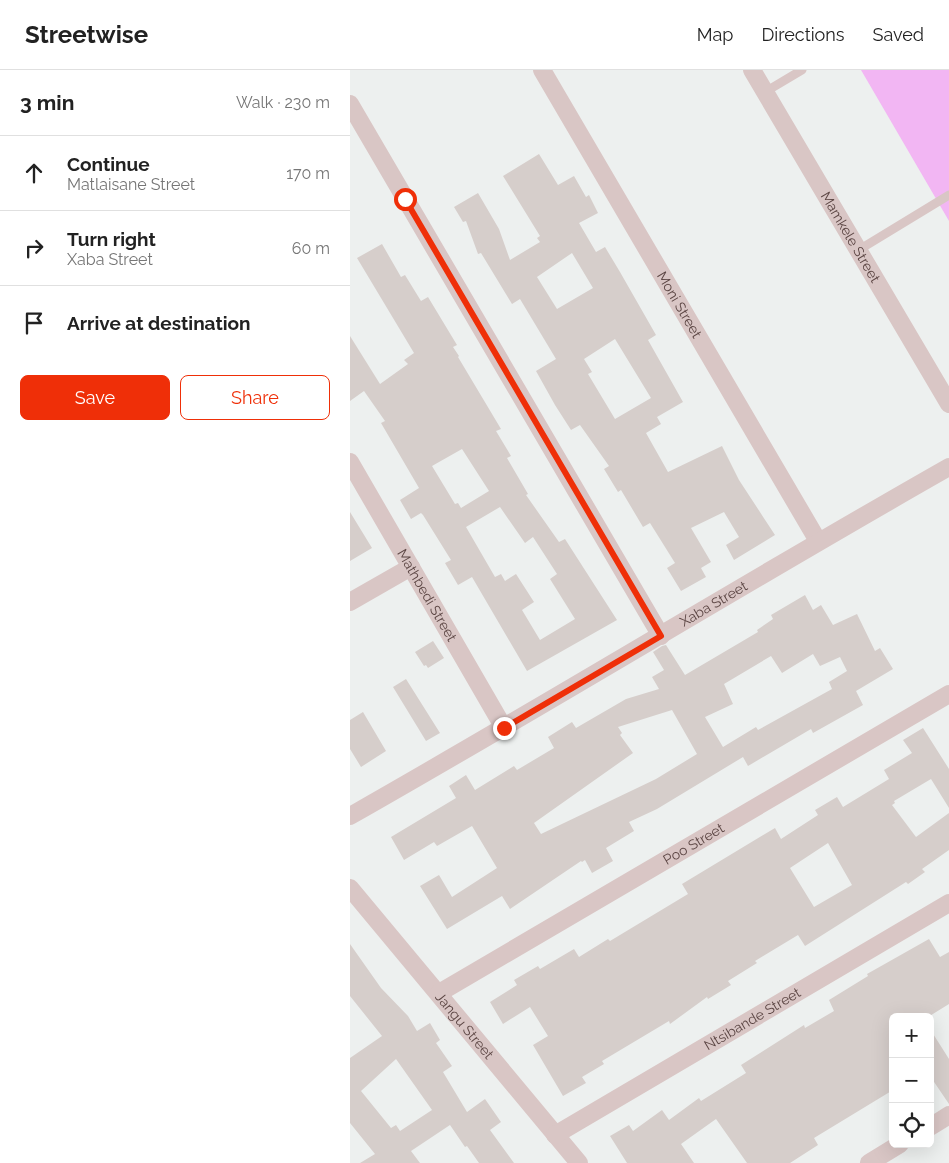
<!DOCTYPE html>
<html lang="en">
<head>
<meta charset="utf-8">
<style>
	:root { --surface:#fff; --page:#f6f6f6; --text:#222; --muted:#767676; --line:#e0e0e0; --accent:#ef2f08 }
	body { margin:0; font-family:Raleway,sans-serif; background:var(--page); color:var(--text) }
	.controls { position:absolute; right:15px; bottom:15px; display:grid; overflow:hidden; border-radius:8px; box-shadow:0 5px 20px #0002 }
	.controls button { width:45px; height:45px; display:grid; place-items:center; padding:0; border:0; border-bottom:1px solid var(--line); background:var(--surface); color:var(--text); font:25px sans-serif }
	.stop { position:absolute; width:15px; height:15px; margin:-11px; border:4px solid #ef2f08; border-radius:50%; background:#fff }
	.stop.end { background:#ef2f08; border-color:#fff; box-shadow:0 1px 5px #0008 }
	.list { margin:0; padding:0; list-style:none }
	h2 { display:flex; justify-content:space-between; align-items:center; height:65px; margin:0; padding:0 20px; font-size:21px }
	h2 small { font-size:16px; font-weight:400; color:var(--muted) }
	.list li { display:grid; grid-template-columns:32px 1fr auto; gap:15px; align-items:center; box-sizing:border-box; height:75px; padding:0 20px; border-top:1px solid var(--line) }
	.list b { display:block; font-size:19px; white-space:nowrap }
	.list p { margin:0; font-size:16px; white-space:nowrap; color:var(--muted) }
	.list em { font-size:16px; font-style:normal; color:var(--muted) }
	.actions { display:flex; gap:10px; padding:15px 20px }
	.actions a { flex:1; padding:11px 0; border:1px solid var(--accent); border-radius:8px; text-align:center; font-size:18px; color:var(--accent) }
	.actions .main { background:var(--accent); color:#fff }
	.icon { flex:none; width:28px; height:28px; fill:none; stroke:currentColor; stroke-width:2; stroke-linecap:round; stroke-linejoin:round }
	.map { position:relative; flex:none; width:599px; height:1093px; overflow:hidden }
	header { display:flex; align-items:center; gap:30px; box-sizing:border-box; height:70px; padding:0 25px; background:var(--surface); border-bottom:1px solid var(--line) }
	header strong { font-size:24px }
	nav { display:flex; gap:28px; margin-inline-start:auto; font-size:18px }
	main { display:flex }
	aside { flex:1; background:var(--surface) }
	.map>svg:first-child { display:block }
	.green { fill:#f2b6f3 }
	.building { fill:#d6cecb; fill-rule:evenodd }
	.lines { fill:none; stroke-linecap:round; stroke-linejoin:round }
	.service { stroke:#d9c6c5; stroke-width:9 }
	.minor { stroke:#d9c6c5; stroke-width:18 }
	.route { stroke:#ef2f08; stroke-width:6 }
	.labels { text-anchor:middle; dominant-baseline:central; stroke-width:4; stroke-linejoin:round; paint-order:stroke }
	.street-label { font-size:14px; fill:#5c4644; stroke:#fff }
</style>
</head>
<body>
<header>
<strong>Streetwise</strong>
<nav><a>Map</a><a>Directions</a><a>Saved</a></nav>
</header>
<main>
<aside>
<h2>3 min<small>Walk · 230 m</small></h2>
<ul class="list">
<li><svg class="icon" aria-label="ahead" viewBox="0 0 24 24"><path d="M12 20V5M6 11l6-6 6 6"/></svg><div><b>Continue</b><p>Matlaisane Street</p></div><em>170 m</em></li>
<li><svg class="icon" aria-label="right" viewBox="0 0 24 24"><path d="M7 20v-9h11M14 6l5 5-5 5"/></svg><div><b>Turn right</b><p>Xaba Street</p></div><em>60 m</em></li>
<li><svg class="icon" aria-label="arrive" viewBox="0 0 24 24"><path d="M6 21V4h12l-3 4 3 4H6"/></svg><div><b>Arrive at destination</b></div></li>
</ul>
<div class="actions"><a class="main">Save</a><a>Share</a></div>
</aside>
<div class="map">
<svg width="599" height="1093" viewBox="0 0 599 1093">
	<rect width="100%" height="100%" fill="#edf0ef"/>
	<path class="green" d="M511 0H599V151Z"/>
	<path class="building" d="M189 84 208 115 224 106 236 127 239 125 248 143 229 153 246 182 255 177 270 202 306 265 298 270 333 332 307 347 311 354 296 363 318 402 372 376 389 410 425 465 384 490 376 475 389 467 374 442 341 458 361 492 351 498 356 507 331 521 317 498 325 493 300 453 293 457 271 420 268 422 254 399 259 396 230 355 221 360 205 335 186 301 206 289 170 229 162 234 131 183 128 184 116 151 113 152 104 137 128 123 149 159 160 190 190 172 187 168 190 166 153 106ZM222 183 243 218 207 239 187 207ZM265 269 301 328 265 349 238 304 242 302 234 289Z
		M32 174 51 207 55 205 71 231 78 227 107 275 103 277 109 286 108 287 151 359 146 361 161 386 157 388 178 424 176 425 209 472 215 469 267 550 177 601 122 507 108 515 95 493 101 490 73 445 71 443 61 449 50 430 69 418 31 353 35 351 14 321 0 331V266L30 314 58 294 54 290 64 283 7 188ZM112 379 139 421 111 438 108 433 105 434 82 396ZM150 437 175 473 183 467 207 504 200 509 225 549 190 570 172 540 184 532 166 504 155 511 151 504 145 507 116 457Z
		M0 442 22 478 0 491Z
		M455 525 463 540 471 535 483 555 507 544 525 581 530 578 543 599 506 621 513 635 463 663 461 659 398 696 393 687 307 739 279 752 284 761 256 778 263 791 242 803 235 790 232 792 231 791 160 839 152 826 97 859 70 816 89 805 102 827 147 798 122 756 87 776 84 772 54 790 41 767 106 728 99 716 116 705 125 720 164 696 167 700 204 678 198 667 222 652 226 658 276 629 309 619 302 607 314 600 303 582 312 576 316 575 335 605 408 562 407 560 423 549 421 545ZM463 584 470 596 490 587 497 601 479 612 482 619 408 660 406 657 373 677 355 647 383 634 374 614 421 586 432 603ZM322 640 347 684 306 709 191 764 184 753 283 683 270 665 272 663 268 657Z
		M83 571 94 588 78 598 76 595 74 596 65 582Z
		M56 609 90 663 76 671 43 617Z
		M13 642 36 681 11 697 0 679V650Z
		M573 658 599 699V738L581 709 544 731 545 733 542 735 566 767 599 743V780L572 799 575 802 558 814 556 812 455 876 448 865 405 891 407 893 378 911 381 915 358 929 357 927 320 954 319 951 252 991 254 994 232 1007 236 1013 213 1026 183 975 198 966 180 937 153 954 140 932 167 915 164 910 188 896 190 899 224 879 229 887 258 869 260 871 338 824 332 814 425 758 431 769 468 745 465 740 487 727 493 737 539 709 534 700 562 683 553 670ZM478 773 502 815 464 837 440 798Z
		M579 869 590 887 599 882V934L578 947H543V1020L464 1068 468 1075 440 1093H397L366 1049 331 1074 344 1093H277L260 1066 279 1055 283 1061 312 1040 319 1050 349 1028 351 1031 396 1003 391 995 454 955 455 958 484 941 479 930 518 906 517 904Z
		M0 874 31 918 58 946 67 961 80 953 90 970 86 973 102 996 93 1002 117 1042 135 1029 151 1052 140 1060 164 1093H129L117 1076 115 1077 100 1055 61 1081 70 1093H10L25 1084 0 1053V988L32 966 0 926ZM46 989 82 1040 50 1061 46 1055 41 1058 11 1021Z
		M580 959 599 989V1034L580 1006Z"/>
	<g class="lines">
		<path class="service" d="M415 22 452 0
			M507 181 599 125"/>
		<g class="minor">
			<path id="s1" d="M192 0 468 471"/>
			<path id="s2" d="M402 0 599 334"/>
			<path d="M0 34 311 566"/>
			<path id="s3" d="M0 392 154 658"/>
			<path d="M0 532 61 497"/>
			<path id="s4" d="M0 746C201 632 398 511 599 397"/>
			<path id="s5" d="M0 818 229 1093"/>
			<path id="s6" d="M89 923 599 624"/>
			<path d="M580 1057 599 1045"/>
			<path id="s7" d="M205 1065 599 833"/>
			<path d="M519 1093 550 1074"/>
		</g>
	</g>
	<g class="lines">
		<path class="route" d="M55 129 311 566 154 658"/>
	</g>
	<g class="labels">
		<g class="street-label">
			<text stroke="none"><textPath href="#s2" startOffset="194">Mamkele Street</textPath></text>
			<text stroke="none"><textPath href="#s1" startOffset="272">Moni Street</textPath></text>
			<text stroke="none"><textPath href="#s3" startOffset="154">Mathbedi Street</textPath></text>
			<text stroke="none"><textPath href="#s4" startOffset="421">Xaba Street</textPath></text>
			<text stroke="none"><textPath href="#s6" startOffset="295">Poo Street</textPath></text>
			<text stroke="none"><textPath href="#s7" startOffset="229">Ntsibande Street</textPath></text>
			<text stroke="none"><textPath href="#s5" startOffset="179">Jangu Street</textPath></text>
		</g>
	</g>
</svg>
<div class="controls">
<button>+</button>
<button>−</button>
<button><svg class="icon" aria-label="locate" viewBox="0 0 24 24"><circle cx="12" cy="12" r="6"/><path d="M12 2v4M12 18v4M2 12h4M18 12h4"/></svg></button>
</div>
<div class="stop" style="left:55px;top:129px"></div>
<div class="stop end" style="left:154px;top:658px"></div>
</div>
</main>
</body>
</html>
